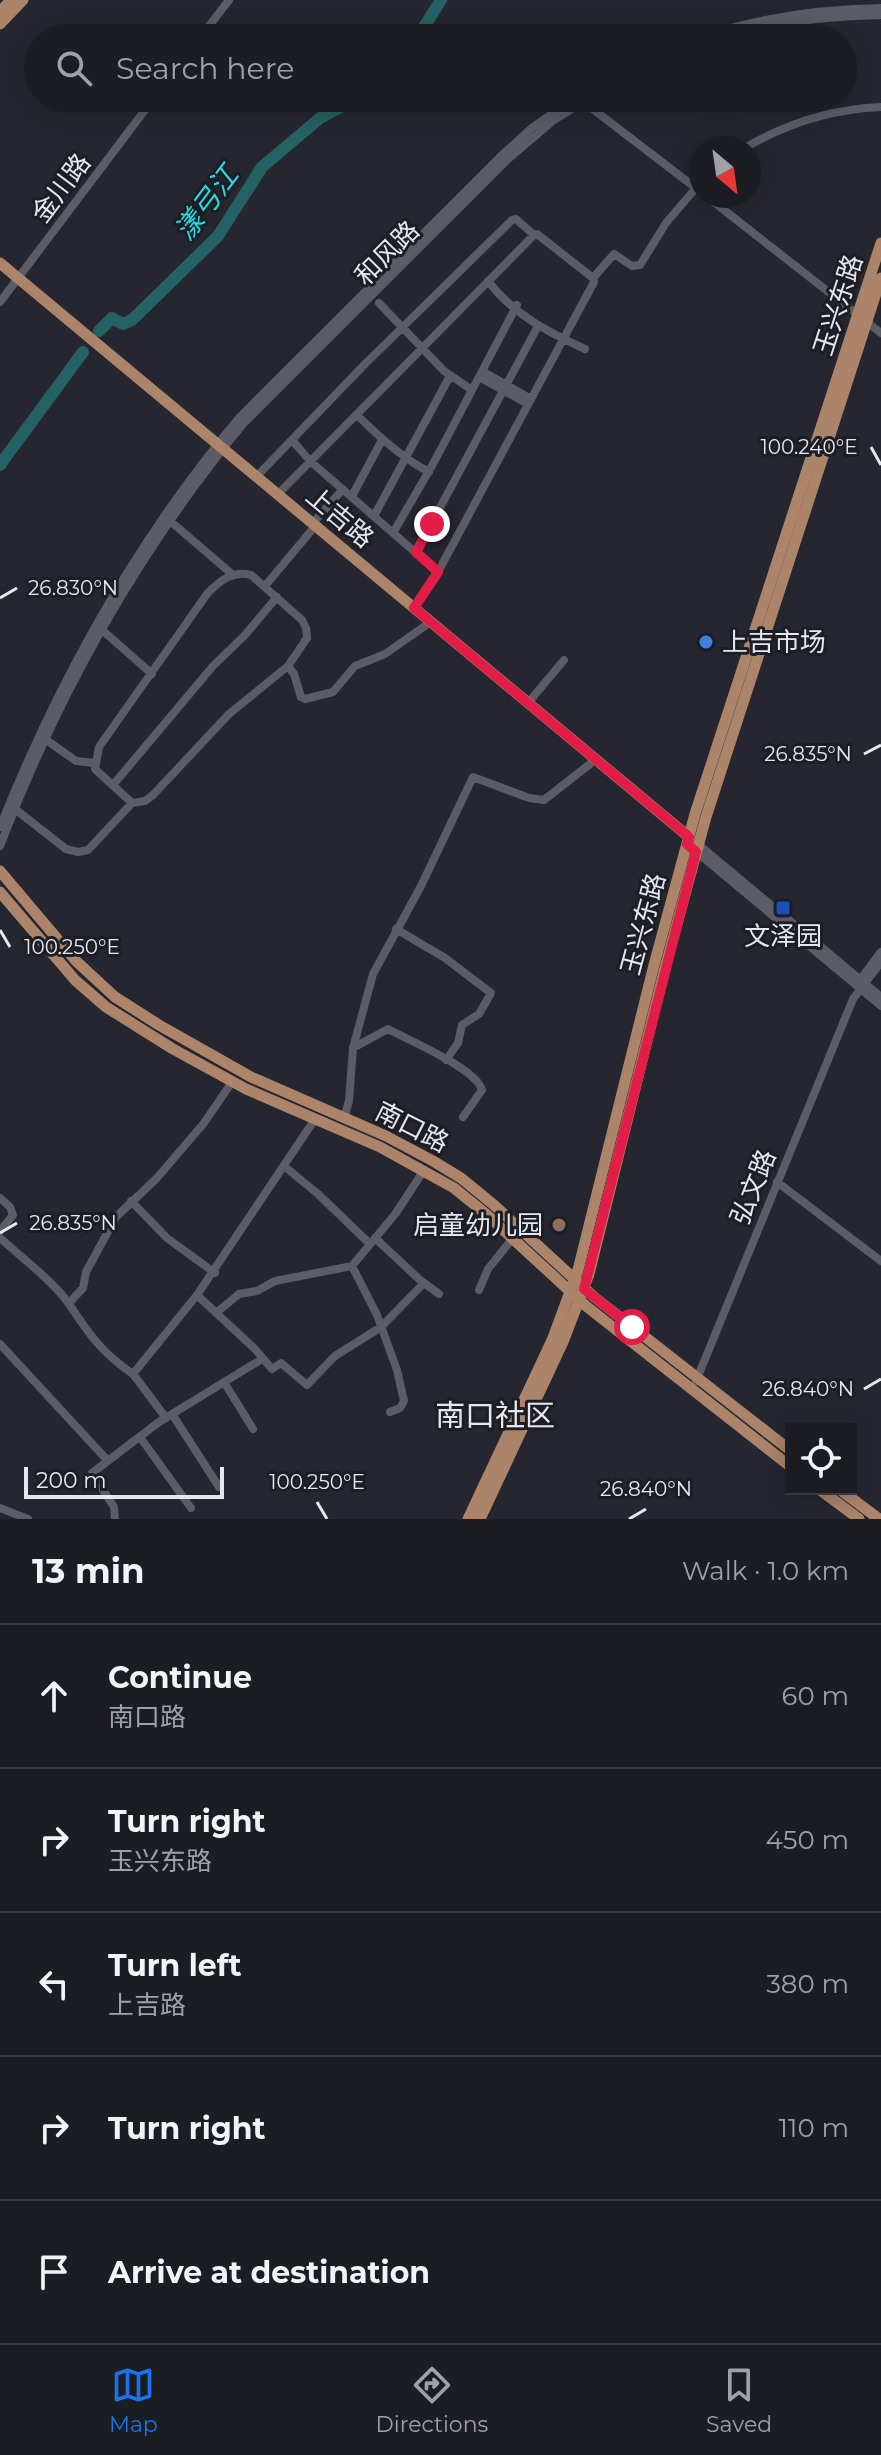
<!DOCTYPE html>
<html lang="en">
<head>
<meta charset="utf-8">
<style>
	:root { --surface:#1c1c23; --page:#292930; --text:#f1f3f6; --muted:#a0a1a6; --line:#3a3a41; --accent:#1a73e8 }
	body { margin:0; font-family:Montserrat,"Noto Sans SC",sans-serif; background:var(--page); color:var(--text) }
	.controls { position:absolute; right:24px; bottom:24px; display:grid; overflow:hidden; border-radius:0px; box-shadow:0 4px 20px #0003 }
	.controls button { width:72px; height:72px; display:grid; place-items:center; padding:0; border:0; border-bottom:2px solid var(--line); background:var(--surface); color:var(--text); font:40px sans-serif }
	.compass { position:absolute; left:689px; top:136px; width:72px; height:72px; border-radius:50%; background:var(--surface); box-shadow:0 4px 20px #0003; rotate:151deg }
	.scale { position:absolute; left:24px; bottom:20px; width:200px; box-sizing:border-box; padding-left:8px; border:4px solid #e6e7ed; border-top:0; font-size:22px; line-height:28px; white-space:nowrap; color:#e6e7ed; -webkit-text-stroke:6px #1c1d25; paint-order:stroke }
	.stop { position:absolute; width:24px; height:24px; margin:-18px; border:6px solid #e11d48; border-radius:50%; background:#fff }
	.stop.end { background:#e11d48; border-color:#fff; box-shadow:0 2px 8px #0008 }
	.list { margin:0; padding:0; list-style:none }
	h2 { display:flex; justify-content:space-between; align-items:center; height:104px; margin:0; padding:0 32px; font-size:34px }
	h2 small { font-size:26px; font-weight:400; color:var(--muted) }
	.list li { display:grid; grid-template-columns:52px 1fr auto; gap:24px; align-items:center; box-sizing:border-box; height:144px; padding:0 32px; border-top:2px solid var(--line) }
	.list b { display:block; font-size:30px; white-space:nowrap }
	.list p { margin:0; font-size:26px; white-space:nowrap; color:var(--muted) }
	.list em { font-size:26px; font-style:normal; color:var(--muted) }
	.icon { flex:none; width:44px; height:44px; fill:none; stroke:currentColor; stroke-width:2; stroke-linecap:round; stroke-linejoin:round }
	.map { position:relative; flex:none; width:881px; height:1519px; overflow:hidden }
	.search { position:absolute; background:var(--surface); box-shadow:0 4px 20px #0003; left:24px; right:24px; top:24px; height:88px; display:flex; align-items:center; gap:20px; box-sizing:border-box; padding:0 28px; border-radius:44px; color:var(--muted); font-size:30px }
	.sheet { height:824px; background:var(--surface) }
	nav { display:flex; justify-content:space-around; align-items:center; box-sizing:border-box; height:112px; border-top:2px solid var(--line); background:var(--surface); font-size:22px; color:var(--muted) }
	nav a { display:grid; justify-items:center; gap:4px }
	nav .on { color:var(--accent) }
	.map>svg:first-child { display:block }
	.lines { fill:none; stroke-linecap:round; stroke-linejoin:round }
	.river { stroke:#256265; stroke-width:12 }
	.minor { stroke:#5b5c66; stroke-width:8 }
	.major { stroke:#ac846a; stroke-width:11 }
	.route { stroke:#e11d48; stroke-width:10 }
	.ticks { fill:none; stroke:#e6e7ed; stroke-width:3 }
	.shop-dot { fill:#3f7fe0; stroke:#1c1d25; stroke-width:3 }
	.transit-dot { fill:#1a4fb4; stroke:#1c1d25; stroke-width:3 }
	.education-dot { fill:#8d6e63; stroke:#1c1d25; stroke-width:3 }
	.labels { text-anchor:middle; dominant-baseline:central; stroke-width:6; stroke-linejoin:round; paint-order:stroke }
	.street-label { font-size:26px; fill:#e6e7ed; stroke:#1c1d25 }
	.poi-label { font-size:26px; fill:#e6e7ed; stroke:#1c1d25; text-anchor:start }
	.water-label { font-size:28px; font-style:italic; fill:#25dce5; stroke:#1c1d25 }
	.quarter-label { font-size:30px; fill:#e6e7ed; stroke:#1c1d25 }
	.ticks-label { font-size:20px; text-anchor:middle; fill:#e6e7ed; stroke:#1c1d25; stroke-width:6; stroke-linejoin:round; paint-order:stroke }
</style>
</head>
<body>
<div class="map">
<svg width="881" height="1519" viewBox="0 0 881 1519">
	<rect width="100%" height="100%" fill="#25262f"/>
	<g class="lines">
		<path class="river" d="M417 38 441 0
			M99 331 112 318 123 324 132 320 218 236 262 167 320 118 357 98
			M0 465 83 352"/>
		<path class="minor" d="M200 38 229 0
			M698 38C757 18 819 9 881 8
			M721 38C774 22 827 16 881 15
			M581 100 701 192
			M745 148C787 123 831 109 881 107
			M706 196 881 333
			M593 278 614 254 632 266 640 265 666 223 701 182
			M488 281C514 315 548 332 585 349
			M0 302 154 98
			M379 303 444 371 472 390
			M482 371 531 399
			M479 377 528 404
			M357 415C378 436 402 458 429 472
			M292 440 310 461 438 572
			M257 476 365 364 512 220 516 219 534 235 537 234 593 278 594 282 438 572 414 608
			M278 494 534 235
			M352 496 382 440
			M374 516 450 376
			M169 520 233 575
			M313 523 343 489
			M393 533 433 464 517 305
			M416 552 538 326
			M265 586 311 531
			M101 629 152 674
			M288 666 294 674 301 697 305 699 333 692 355 666 385 654 425 626
			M528 703 564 660
			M45 739 76 761 95 763
			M113 785 213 666 245 635 277 597
			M15 809 66 849 78 852 88 850 132 803 145 801 153 795 229 714 288 666 307 638 306 628 302 620 251 575C233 570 219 581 207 594L99 747 95 769 132 803
			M0 827C59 679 136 541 238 419L502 155 533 127 575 98
			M698 844 881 997
			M0 846C59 692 139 550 244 423L507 160 554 120 589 98
			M694 850 881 1006
			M396 929 445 958 491 993 479 1014 462 1025 458 1043 446 1060
			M857 984 881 952
			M353 1048 388 1029C408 1040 477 1069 482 1090L463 1117
			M344 1118 349 1101 353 1048 373 974 421 886 473 777 529 798 544 800 590 764
			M315 1119 197 1295 255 1349 272 1369 281 1363 307 1385 335 1356 381 1327 424 1283
			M284 1166 318 1194 370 1244
			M777 1182 881 1261
			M0 1198 10 1207 13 1215 0 1231
			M131 1201 167 1238 215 1273
			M0 1238C19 1255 56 1284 69 1304 90 1335 101 1352 133 1374
			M375 1238 420 1280 439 1294
			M352 1266 396 1213 424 1170
			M479 1290 488 1269 512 1239
			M69 1303 83 1288 86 1272 116 1217 157 1178 204 1123 232 1082
			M216 1313 239 1294 257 1291 275 1281 352 1266 377 1315 397 1370 404 1401 400 1408 390 1412
			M0 1344 108 1461
			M696 1381 853 999 881 962
			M224 1382 253 1429
			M172 1414 219 1487
			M166 1418 133 1374 197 1295
			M140 1437 191 1508
			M0 1508 28 1519
			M115 1519 114 1507 92 1473 159 1422 262 1359"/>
		<path class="major" d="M0 12 11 0
			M0 24 23 0
			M0 263 689 837
			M0 871 76 961 115 997 159 1025 251 1077 386 1136 433 1161 461 1178 494 1205 594 1297 791 1451
			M0 892 75 980 106 1007 173 1049 246 1089 380 1147 454 1188 486 1214 586 1306 791 1467
			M819 1489 859 1519
			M839 1489 879 1519
			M468 1519 553 1338 578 1270 654 965 695 814 881 243
			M480 1519 563 1342 589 1274 665 968 706 817 881 278"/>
	</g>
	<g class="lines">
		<path class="route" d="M432 524 416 552 438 572 414 608 689 837 687 844 696 852 584 1289 632 1327"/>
	</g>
	<path class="ticks" d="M871 447 881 465M0 598 17 588M864 754 881 745M0 930 10 947M0 1233 17 1223M864 1389 881 1379M317 1502 327 1519M629 1519 646 1509"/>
	<circle class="shop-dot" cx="706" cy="642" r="8"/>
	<rect class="transit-dot" x="775" y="900" width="16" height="16" rx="4"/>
	<circle class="education-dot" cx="559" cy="1225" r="8"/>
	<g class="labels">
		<g class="street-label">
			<text transform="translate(61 188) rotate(-53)">金川路</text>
			<text transform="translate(387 253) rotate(-45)">和风路</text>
			<text transform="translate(838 305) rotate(-72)">玉兴东路</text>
			<text transform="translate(340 517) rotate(40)">上吉路</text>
			<text transform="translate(643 924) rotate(-75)">玉兴东路</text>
			<text transform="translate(412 1127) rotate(27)">南口路</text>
			<text transform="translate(753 1187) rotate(-68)">弘文路</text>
		</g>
		<g class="poi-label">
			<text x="722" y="642">上吉市场</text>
			<text x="783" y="936" text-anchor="middle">文泽园</text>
			<text x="543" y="1225" text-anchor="end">启童幼儿园</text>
		</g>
		<g class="water-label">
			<text transform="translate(206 203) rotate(-53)">漾弓江</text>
		</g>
		<g class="quarter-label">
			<text x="495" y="1415">南口社区</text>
		</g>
	</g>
	<g class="ticks-label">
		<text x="809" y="454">100.240°E</text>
		<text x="73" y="595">26.830°N</text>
		<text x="808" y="761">26.835°N</text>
		<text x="72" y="954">100.250°E</text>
		<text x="73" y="1230">26.835°N</text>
		<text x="808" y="1396">26.840°N</text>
		<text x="317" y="1489">100.250°E</text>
		<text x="646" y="1496">26.840°N</text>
	</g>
</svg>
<div class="controls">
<button><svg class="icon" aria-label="locate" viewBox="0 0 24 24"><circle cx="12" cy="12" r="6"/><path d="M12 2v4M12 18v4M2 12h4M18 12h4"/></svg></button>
</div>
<svg class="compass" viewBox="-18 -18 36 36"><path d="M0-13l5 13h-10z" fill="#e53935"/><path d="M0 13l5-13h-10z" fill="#a0a1a6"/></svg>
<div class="scale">200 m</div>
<div class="stop" style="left:632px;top:1327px"></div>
<div class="stop end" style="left:432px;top:524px"></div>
<div class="search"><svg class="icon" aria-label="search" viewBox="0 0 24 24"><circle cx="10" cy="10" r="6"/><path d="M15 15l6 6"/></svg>Search here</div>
</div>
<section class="sheet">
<h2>13 min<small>Walk · 1.0 km</small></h2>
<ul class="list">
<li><svg class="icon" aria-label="ahead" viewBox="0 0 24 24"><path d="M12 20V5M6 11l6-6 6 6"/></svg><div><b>Continue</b><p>南口路</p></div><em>60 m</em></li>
<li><svg class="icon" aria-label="right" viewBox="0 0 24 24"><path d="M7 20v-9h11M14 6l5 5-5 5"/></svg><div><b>Turn right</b><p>玉兴东路</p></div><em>450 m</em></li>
<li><svg class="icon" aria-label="left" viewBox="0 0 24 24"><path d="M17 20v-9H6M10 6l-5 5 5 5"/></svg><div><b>Turn left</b><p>上吉路</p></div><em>380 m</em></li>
<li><svg class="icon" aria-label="right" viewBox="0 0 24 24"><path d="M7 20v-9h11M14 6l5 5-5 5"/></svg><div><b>Turn right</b></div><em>110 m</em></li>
<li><svg class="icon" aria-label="arrive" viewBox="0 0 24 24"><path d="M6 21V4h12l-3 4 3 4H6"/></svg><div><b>Arrive at destination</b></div></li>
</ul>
</section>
<nav>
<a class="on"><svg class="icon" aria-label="map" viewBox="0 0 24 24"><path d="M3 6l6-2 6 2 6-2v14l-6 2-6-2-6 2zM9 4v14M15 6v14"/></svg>Map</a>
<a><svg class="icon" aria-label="directions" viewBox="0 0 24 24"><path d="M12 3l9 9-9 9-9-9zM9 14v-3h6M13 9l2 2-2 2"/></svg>Directions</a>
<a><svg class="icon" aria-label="saved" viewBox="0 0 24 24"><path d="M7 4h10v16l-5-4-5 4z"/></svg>Saved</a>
</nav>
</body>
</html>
